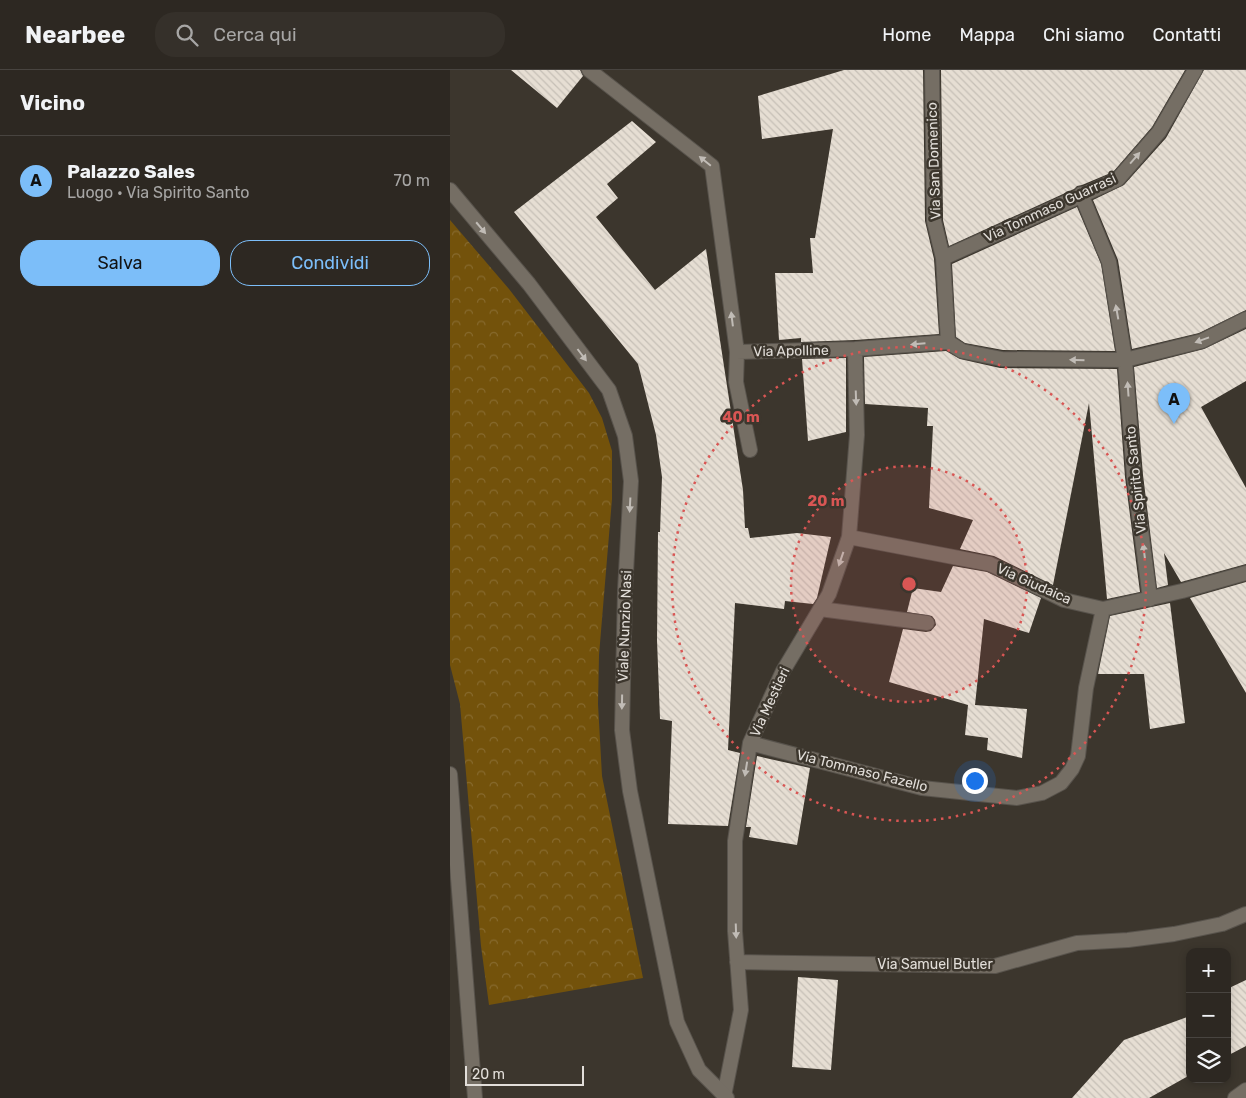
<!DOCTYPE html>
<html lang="it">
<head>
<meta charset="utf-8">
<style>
	:root { --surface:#2d2822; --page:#35302a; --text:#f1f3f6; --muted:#a7a6a5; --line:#484440; --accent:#7cbef9 }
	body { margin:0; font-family:Rubik,sans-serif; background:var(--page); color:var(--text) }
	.controls { position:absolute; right:15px; bottom:15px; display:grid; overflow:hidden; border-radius:10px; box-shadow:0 2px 8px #0003 }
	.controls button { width:45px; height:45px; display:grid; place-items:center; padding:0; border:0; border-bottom:1px solid var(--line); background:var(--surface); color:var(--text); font:25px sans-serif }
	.scale { position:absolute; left:15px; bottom:12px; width:119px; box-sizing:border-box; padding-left:5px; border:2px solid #e2ded9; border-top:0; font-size:14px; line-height:18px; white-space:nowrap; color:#e2ded9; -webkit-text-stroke:4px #3c362d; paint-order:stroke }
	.you { position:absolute; left:524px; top:710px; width:18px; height:18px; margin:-12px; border:4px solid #fff; border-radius:50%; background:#1a73e8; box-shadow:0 0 0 8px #1a73e833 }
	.badge { display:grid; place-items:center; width:32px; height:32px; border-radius:50%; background:var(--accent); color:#111; font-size:16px; font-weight:700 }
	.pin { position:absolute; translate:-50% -41px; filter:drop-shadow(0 1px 2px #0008) }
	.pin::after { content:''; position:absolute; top:26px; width:18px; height:15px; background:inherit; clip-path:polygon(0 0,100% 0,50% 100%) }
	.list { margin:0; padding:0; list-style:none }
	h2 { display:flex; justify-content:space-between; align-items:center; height:65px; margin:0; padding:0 20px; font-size:21px }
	h2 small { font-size:16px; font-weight:400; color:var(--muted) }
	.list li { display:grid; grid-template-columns:32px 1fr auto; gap:15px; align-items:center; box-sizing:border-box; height:90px; padding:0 20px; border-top:1px solid var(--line) }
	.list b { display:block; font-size:19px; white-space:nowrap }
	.list p { margin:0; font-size:16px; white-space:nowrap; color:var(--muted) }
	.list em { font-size:16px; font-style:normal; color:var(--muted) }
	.actions { display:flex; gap:10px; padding:15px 20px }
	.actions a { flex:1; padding:11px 0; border:1px solid var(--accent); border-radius:20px; text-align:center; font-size:18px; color:var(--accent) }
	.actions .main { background:var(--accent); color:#111 }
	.icon { flex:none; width:28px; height:28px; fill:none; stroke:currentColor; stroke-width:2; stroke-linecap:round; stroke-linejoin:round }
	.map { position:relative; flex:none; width:796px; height:1028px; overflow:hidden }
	header { display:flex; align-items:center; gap:30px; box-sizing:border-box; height:70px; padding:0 25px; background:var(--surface); border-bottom:1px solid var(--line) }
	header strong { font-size:24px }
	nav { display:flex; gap:28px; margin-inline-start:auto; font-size:18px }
	.search { width:350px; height:45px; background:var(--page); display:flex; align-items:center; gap:12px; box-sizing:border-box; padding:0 18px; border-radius:20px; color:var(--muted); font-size:19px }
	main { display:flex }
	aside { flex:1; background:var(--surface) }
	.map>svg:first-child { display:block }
	.forest { fill:url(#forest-crowns) }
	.building { fill:url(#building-back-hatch) }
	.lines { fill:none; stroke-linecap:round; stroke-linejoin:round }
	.pedestrian-casing { stroke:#58534c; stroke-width:16 }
	.minor-casing { stroke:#58534c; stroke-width:16 }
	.tertiary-casing { stroke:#58534c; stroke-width:16 }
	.pedestrian { stroke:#756e64; stroke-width:14 }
	.minor { stroke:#756e64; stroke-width:14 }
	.tertiary { stroke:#756e64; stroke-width:14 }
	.oneway { fill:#c1bcb6 }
	.ring { fill:none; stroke:#d95654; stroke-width:2.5; stroke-dasharray:2.5 5 }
	.labels { text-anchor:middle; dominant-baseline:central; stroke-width:5; stroke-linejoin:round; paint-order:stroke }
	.street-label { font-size:14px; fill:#e2ded9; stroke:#3c362d }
	.centre { fill:#d95654; stroke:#3c362d; stroke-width:2.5 }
	.ring-label { font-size:15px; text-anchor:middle; font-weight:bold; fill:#d95654; stroke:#3c362d; stroke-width:5; stroke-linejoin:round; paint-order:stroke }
</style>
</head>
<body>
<header>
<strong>Nearbee</strong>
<div class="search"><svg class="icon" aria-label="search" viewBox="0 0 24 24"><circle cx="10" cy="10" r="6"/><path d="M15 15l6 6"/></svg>Cerca qui</div>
<nav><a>Home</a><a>Mappa</a><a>Chi siamo</a><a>Contatti</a></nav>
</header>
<main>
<aside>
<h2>Vicino<small></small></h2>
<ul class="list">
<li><span class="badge">A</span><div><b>Palazzo Sales</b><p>Luogo · Via Spirito Santo</p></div><em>70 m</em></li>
</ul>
<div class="actions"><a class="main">Salva</a><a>Condividi</a></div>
</aside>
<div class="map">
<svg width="796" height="1028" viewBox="0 0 796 1028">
	<defs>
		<pattern id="forest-crowns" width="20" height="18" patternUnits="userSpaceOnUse" patternTransform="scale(1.25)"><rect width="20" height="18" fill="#73520b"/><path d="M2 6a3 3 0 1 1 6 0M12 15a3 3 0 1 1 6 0" fill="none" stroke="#876a2e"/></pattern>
		<pattern id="building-back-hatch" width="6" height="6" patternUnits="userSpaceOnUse" patternTransform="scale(1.25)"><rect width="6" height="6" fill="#e6ded3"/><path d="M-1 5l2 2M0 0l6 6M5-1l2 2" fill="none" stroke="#c6bfb6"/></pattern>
	</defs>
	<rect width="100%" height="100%" fill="#3c362d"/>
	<path class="forest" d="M0 150 59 219 139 323 152 348 162 381V429L149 585 148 634 152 706 193 908 39 935 31 876 10 634 0 595Z"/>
	<path class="building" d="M61 0H130L133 6 107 38Z
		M394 0H473L475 151 484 189 489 264 405 270 351 272V268L329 270 325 203H363L360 168H365L383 59 312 69 308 26Z
		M491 0H735L702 57 663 102 632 115 627 116 624 119 499 176 493 150Z
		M754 0H796V240L749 263 682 279 668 190 643 130 674 115 716 68Z
		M182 51 206 72 157 114 168 128 146 147 205 220 256 179 293 420 295 458H298L300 468 347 463 381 467 367 528 363 534 335 531 334 539 285 533 278 680 290 683 278 756 218 754 222 651 210 649 207 570 208 462H210L212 407 206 365 188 294 64 142Z
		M627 137 651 194 665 281 553 280 515 273 506 267 502 194Z
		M796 259V311L751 337 796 418V494L731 512 714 483 718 515 707 518 693 405 684 297 754 279Z
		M496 281 510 289 550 298 667 299 675 407 690 522 657 529 639 333 603 515 544 486 510 479 523 450 479 438 483 356H477L478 338 415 334 414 287Z
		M396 288V362L358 371 352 289Z
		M503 496 537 502 591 528 579 563 534 549 525 635 577 639 572 688 537 680 538 668 515 665 518 635 439 612 453 559 476 562 481 561 486 555 485 550 482 546 457 542 463 518 491 522Z
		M796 512V623L740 528Z
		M720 533 735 653 700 659 694 604H648L660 546Z
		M307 686 360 698 347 775 299 767 301 757H296Z
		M348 907 388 910 381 1000 342 997Z
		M796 910V976L777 986V919Z
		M740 946V1005L699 1028H622L674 970Z"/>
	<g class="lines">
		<g class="pedestrian-casing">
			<path id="pedestrian" d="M0 704 25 1028"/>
		</g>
		<g class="minor-casing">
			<path id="minor" d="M139 0 262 96 287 282 405 279 498 272 512 281 552 289 675 290 752 271 796 249
				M482 0 484 151 493 188 498 272
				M631 124 659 192 675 290 684 406 700 529
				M493 188 668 109 709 62 745 0
				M287 282 286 312 300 380
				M399 467 540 494 614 530 653 539 732 521 796 503
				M370 539 477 553
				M300 673 472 718 567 728 592 723 611 713 622 699 628 686 636 618 653 539
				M287 892 545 896 627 873 678 870 724 864 772 854 796 844
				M274 1026 291 940 285 861V771L300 673 333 601 379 524 399 467 407 365 405 279"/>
		</g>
		<g class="tertiary-casing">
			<path id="tertiary" d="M0 120 79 214 159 320 175 366 181 411 175 521 172 660 180 721 227 952 249 1000 277 1028
				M785 1028 796 1020"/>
		</g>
		<use href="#pedestrian" class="pedestrian"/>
		<use href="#minor" class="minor"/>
		<use href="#tertiary" class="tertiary"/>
	</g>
	<defs><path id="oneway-solid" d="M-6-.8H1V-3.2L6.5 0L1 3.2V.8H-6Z" transform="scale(1.25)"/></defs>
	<g class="oneway">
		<use href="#oneway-solid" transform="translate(685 88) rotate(-49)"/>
		<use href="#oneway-solid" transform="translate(255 91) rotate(-141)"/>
		<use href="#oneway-solid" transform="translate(31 158) rotate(50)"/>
		<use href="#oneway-solid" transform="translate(667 242) rotate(-100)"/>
		<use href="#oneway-solid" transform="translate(282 249) rotate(-97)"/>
		<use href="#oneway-solid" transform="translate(752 270) rotate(160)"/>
		<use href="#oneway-solid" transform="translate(468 274) rotate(175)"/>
		<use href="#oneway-solid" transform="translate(132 285) rotate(53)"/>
		<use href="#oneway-solid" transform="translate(627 290) rotate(-179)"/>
		<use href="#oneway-solid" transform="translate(678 319) rotate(-94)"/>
		<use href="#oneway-solid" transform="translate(406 328) rotate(88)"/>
		<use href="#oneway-solid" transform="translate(180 435) rotate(93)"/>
		<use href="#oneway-solid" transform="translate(694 481) rotate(-97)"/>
		<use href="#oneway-solid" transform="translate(391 489) rotate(109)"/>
		<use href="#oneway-solid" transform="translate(172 632) rotate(91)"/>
		<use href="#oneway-solid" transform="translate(296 699) rotate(99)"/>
		<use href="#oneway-solid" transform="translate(286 861) rotate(88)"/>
	</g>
	<circle cx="459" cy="514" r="118" fill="#d95654" fill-opacity=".12"/>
	<g class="ring">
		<circle cx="459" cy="514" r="118"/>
		<circle cx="459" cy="514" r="237"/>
	</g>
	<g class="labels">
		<g class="street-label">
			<text transform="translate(484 91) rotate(-92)">Via San Domenico</text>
			<text transform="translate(600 138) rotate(-25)">Via Tommaso Guarrasi</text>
			<text transform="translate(341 281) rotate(-1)">Via Apolline</text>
			<text transform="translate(686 410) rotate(-96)">Via Spirito Santo</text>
			<text transform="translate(584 514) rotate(24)">Via Giudaica</text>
			<text transform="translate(175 556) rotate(-88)">Viale Nunzio Nasi</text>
			<text transform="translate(320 632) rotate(-65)">Via Mestieri</text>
			<text transform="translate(412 701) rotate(14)">Via Tommaso Fazello</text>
			<text x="485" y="894">Via Samuel Butler</text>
		</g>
	</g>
	<circle cx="459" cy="514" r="8" class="centre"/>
	<g class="ring-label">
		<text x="291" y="352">40 m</text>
		<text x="376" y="436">20 m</text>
	</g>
</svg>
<div class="controls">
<button>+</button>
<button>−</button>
<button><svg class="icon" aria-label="layers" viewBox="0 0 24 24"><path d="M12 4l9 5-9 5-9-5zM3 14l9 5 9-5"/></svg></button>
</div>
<div class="scale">20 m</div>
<div class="you"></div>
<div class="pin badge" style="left:724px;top:354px">A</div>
</div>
</main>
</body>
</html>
